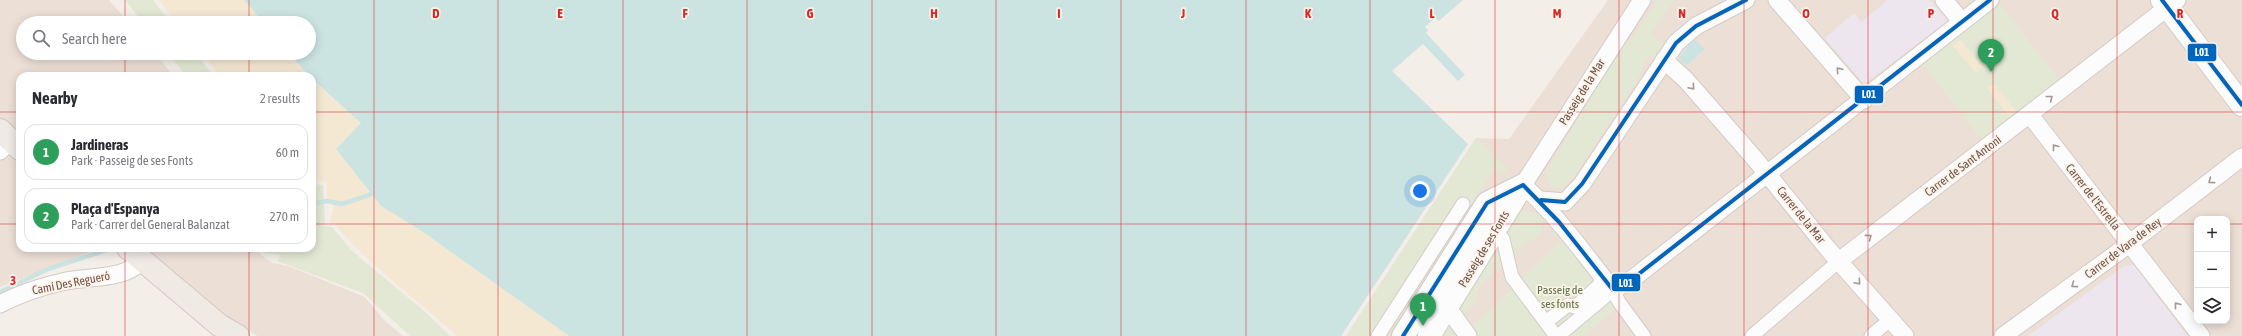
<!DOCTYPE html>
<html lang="en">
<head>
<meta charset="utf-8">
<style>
	:root { --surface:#fff; --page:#f7f7f7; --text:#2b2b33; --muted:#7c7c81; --line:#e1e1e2; --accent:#9c8a83 }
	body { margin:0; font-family:"Asap Condensed",sans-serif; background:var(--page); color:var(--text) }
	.controls { position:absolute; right:12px; bottom:12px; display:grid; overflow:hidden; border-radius:8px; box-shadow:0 2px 10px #0003 }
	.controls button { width:36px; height:36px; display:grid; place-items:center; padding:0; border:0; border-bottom:1px solid var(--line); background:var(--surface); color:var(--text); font:20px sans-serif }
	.you { position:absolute; left:1420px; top:191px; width:14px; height:14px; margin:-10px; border:3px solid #fff; border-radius:50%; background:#1a73e8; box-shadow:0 0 0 6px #1a73e833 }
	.badge { display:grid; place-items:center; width:26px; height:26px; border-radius:50%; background:var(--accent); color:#fff; font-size:13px; font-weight:700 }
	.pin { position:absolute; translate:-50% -33px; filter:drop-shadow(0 1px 2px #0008) }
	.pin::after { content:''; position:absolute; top:21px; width:14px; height:12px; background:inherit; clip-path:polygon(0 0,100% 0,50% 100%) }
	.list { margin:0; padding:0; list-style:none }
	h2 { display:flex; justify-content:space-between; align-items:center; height:52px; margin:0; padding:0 16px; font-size:17px }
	h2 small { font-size:13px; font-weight:400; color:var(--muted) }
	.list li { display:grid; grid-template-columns:26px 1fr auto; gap:12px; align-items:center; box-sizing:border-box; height:56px; margin:0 8px 8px; padding:0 8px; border:1px solid var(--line); border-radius:12px }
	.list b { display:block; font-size:15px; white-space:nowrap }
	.list p { margin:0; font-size:13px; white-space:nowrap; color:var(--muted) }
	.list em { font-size:13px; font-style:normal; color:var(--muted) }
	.icon { flex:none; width:22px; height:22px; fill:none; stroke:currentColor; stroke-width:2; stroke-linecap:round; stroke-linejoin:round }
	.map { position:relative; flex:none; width:2242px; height:336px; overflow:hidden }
	.search { position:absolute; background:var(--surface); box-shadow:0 2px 10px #0003; left:16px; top:16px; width:300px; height:44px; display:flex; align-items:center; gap:10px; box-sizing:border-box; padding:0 14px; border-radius:22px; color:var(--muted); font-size:15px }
	.panel { position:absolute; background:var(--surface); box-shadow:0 2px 10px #0003; left:16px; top:72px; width:300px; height:180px; border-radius:12px }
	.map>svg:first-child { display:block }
	.residential { fill:#ecdfd6; fill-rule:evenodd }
	.education { fill:#eee6ef }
	.green { fill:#e3e8d4 }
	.sand { fill:#f4e8d3 }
	.water { fill:#cbe4e2 }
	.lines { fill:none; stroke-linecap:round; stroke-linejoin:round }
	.stream { stroke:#cbe4e2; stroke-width:4.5 }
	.pedestrian-casing { stroke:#d3cbc6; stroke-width:15 }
	.minor-casing { stroke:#d3cbc6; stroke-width:19 }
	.tertiary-casing { stroke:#d3cbc6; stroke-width:24 }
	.primary-casing { stroke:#d3c9c6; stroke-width:24 }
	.pedestrian { stroke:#fdfcfc; stroke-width:13 }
	.minor { stroke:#fdfcfc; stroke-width:17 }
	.tertiary { stroke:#fdfcfc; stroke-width:22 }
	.primary { stroke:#f0eae5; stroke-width:22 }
	.bus-1-casing { stroke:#fcf2e8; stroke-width:7 }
	.bus-1 { stroke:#0065bd; stroke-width:4 }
	.oneway { stroke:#a79792 }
	.grid { fill:none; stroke:#d62828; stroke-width:1; stroke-opacity:0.55 }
	.labels { text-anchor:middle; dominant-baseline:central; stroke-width:3.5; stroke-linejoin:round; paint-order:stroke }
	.street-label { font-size:12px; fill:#6d544c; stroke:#fcf2e8 }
	.park-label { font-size:12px; fill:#587246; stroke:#fcf2e8 }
	.grid-label { font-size:13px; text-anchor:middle; font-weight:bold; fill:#d62828; stroke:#fcf2e8; stroke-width:3.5; stroke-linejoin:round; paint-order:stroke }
	.line-badge { stroke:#fcf2e8; stroke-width:1.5 }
	.badge-label { font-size:11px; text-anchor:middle; font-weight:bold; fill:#fff }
</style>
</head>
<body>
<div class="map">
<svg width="2242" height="336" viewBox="0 0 2242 336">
	<rect width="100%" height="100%" fill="#f4eee8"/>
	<path class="residential" d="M0 0H109L129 23H23V53H154L174 76H20V248H100L0 287Z
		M1608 0H2242V336H1346L1476 138 1509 139ZM2197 219H2227V321H2197Z
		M145 248H259L260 254 272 263 288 266 365 297 384 320 403 336H258L227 319Z"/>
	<path class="education" d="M1888 0H1930L1947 21 1864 84 1825 38 1854 13 1861 22Z
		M2134 265 2187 336H2028L2124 266Z"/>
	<path class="green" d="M125 0H153L171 23H143Z
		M1658 0H1674L1650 34 1667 45 1637 88 1654 59 1649 56 1641 69 1643 70 1574 177 1563 187 1556 189 1548 182 1546 172 1626 39 1630 42Z
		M1997 0 2063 85 1983 142 1926 68 1916 62Z
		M168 53H195L214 76H186Z
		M1476 138 1508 168 1502 175 1494 169 1388 336H1346Z
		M312 184 323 185 325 226 332 227 352 251 423 310 450 336H410L363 293 277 261 281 255 262 252 261 248H312Z
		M1516 208 1546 216 1541 232 1535 238 1523 245 1480 286 1475 303 1462 316 1455 304Z
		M1565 237 1615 304 1616 309 1584 336H1475L1470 329Z
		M1450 320 1462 336H1439Z"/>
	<path class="sand" d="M159 0H244L264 23H178Z
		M1960 40 1983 67 1976 73 1953 46Z
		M202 53H289L309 76H220Z
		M312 80 362 123 336 149 381 206 423 232 569 336H457C416 298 369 266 334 223H330L334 205 327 201V182L312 180Z
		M1994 84 2016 111 2009 116 1987 88Z"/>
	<path class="water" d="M244 0H1463L1439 21 1435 18 1425 27 1428 30 1426 33 1465 75 1458 81 1423 44 1392 71 1468 144 1341 336H569L423 232 381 206 336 149 361 123 312 79V76H309L289 53H309V23H264Z
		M1696 40 1705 49 1686 66 1679 58 1690 43Z"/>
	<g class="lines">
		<path class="stream" d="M312 204 327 201 342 204 372 194
			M0 292 48 269 113 248"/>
		<g class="pedestrian-casing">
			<path id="pedestrian" d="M1499 234 1503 239 1512 277 1556 336
				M1546 322 1568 305 1575 307 1597 287 1604 279
				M1378 336 1463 204
				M1558 336 1613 290 1619 302 1644 336
				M1752 336 1839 261
				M1871 336 1891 319"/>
		</g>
		<g class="minor-casing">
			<path id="minor" d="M1642 0 1523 185C1558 216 1584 254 1613 290L1631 280 1990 0
				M1777 0 1864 100
				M1944 0 1962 22
				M1664 60 1686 80 1755 159 1828 249 1905 336
				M2030 115 2201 336
				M0 151 10 140
				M1541 200 1565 202 1582 184 1676 43 1696 26 1746 0
				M1839 261 2177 0
				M0 304C21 293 43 286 66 281 91 276 123 280 142 261
				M1448 308 1468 336
				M2003 336 2117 253 2242 157"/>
		</g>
		<g class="tertiary-casing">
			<path id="tertiary" d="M2162 0 2242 105
				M1403 336 1487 203 1523 185
				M1429 336 1523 185"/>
		</g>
		<g class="primary-casing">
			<path id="primary" d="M0 130 20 149
				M128 248 219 325 238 336"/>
		</g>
		<use href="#pedestrian" class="pedestrian"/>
		<use href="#minor" class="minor"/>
		<use href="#tertiary" class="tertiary"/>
		<use href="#primary" class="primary"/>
		<g class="bus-1-casing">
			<path id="bus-1" d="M2162 0 2242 105
				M1523 185 1559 222 1613 290 1631 280 1990 0
				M1541 200 1565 202 1582 184 1676 43 1696 26 1746 0
				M1403 336 1487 203 1523 185"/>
		</g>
		<use href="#bus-1" class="bus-1"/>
	</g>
	<defs><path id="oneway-chevron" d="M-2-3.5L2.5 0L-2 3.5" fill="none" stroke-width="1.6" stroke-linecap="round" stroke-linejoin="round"/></defs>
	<g class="oneway">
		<use href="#oneway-chevron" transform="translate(1839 70) rotate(-131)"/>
		<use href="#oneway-chevron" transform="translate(1692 87) rotate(49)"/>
		<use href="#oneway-chevron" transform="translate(2050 98) rotate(-38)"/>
		<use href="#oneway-chevron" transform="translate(2055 147) rotate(-128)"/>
		<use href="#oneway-chevron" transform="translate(2211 181) rotate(143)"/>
		<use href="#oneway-chevron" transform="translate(1869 237) rotate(-37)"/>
		<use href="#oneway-chevron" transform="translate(1858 282) rotate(49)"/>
		<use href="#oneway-chevron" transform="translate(2074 285) rotate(144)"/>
		<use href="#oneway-chevron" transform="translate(2177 305) rotate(-128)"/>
	</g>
	<path class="grid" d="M125 0V23M249 0V23M374 0V336M498 0V336M623 0V336M747 0V336M872 0V336M996 0V336M1121 0V336M1246 0V336M1370 0V336M1495 0V336M1619 0V336M1744 0V336M1868 0V336M1993 0V336M2117 0V336M125 53V76M249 53V76M0 112H20M312 112H2242M0 224H20M312 224H2197M2227 224H2242M125 248V336M249 248V336"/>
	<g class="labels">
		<g class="street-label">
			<text transform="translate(1582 92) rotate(-58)">Passeig de la Mar</text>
			<text transform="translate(1963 166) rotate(-37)">Carrer de Sant Antoni</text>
			<text transform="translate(2093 197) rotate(52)">Carrer de l'Estrella</text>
			<text transform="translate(1801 215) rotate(51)">Carrer de la Mar</text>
			<text transform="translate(2123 248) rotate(-37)">Carrer de Vara de Rey</text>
			<text transform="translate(1484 249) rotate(-59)">Passeig de ses Fonts</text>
			<text transform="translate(71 283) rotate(-11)">Camí Des Regueró</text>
		</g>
		<g class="park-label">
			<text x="1560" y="290">Passeig de<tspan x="1560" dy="14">ses fonts</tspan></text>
		</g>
	</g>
	<g class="grid-label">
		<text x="436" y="18">D</text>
		<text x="560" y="18">E</text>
		<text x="685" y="18">F</text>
		<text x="810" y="18">G</text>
		<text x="934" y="18">H</text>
		<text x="1059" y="18">I</text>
		<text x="1183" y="18">J</text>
		<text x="1308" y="18">K</text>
		<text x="1432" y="18">L</text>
		<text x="1557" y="18">M</text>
		<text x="1682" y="18">N</text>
		<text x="1806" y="18">O</text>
		<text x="1931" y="18">P</text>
		<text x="2055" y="18">Q</text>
		<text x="2180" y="18">R</text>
		<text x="13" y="285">3</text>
	</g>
	<g class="line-badge">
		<rect x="2187" y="43" width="30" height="19" rx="4" fill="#0065bd"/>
		<rect x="1854" y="85" width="30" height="19" rx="4" fill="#0065bd"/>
		<rect x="1611" y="273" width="30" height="19" rx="4" fill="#0065bd"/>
	</g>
	<g class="badge-label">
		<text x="2202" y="56">L01</text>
		<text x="1869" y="98">L01</text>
		<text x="1626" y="287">L01</text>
	</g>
</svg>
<div class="controls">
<button>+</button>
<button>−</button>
<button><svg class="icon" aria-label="layers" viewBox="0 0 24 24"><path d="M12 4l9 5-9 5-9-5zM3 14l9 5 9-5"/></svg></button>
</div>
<div class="you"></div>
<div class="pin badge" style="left:1423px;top:326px;background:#2e9e5b">1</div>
<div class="pin badge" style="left:1991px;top:72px;background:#2e9e5b">2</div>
<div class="search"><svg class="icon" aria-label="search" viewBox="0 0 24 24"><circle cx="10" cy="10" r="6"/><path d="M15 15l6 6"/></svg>Search here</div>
<section class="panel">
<h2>Nearby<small>2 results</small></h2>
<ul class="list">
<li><span class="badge" style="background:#2e9e5b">1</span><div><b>Jardineras</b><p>Park · Passeig de ses Fonts</p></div><em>60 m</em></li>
<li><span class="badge" style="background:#2e9e5b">2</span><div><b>Plaça d'Espanya</b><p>Park · Carrer del General Balanzat</p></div><em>270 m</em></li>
</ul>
</section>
</div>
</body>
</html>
